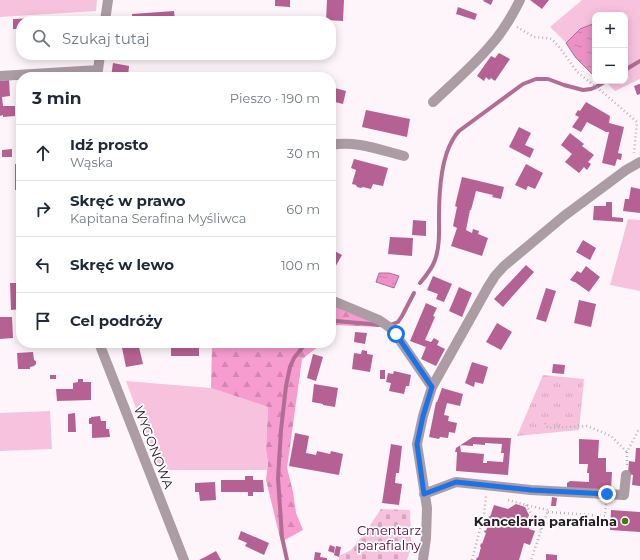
<!DOCTYPE html>
<html lang="pl">
<head>
<meta charset="utf-8">
<style>
	:root { --surface:#fff; --page:#f2f2f3; --text:#1f2937; --muted:#747a83; --line:#e0e1e3 }
	body { margin:0; font-family:Montserrat,sans-serif; background:var(--page); color:var(--text) }
	.controls { position:absolute; right:12px; top:12px; display:grid; overflow:hidden; border-radius:8px; box-shadow:0 2px 10px #0003 }
	.controls button { width:36px; height:36px; display:grid; place-items:center; padding:0; border:0; border-bottom:1px solid var(--line); background:var(--surface); color:var(--text); font:20px sans-serif }
	.stop { position:absolute; width:12px; height:12px; margin:-9px; border:3px solid #1a73e8; border-radius:50%; background:#fff }
	.stop.end { background:#1a73e8; border-color:#fff; box-shadow:0 1px 4px #0008 }
	.list { margin:0; padding:0; list-style:none }
	h2 { display:flex; justify-content:space-between; align-items:center; height:52px; margin:0; padding:0 16px; font-size:17px }
	h2 small { font-size:13px; font-weight:400; color:var(--muted) }
	.list li { display:grid; grid-template-columns:26px 1fr auto; gap:12px; align-items:center; box-sizing:border-box; height:56px; padding:0 16px; border-top:1px solid var(--line) }
	.list b { display:block; font-size:15px; white-space:nowrap }
	.list p { margin:0; font-size:13px; white-space:nowrap; color:var(--muted) }
	.list em { font-size:13px; font-style:normal; color:var(--muted) }
	.icon { flex:none; width:22px; height:22px; fill:none; stroke:currentColor; stroke-width:2; stroke-linecap:round; stroke-linejoin:round }
	.map { position:relative; flex:none; width:640px; height:560px; overflow:hidden }
	.search { position:absolute; background:var(--surface); box-shadow:0 2px 10px #0003; left:16px; top:16px; width:320px; height:44px; display:flex; align-items:center; gap:10px; box-sizing:border-box; padding:0 14px; border-radius:16px; color:var(--muted); font-size:15px }
	.panel { position:absolute; background:var(--surface); box-shadow:0 2px 10px #0003; left:16px; top:72px; width:320px; height:276px; border-radius:16px }
	.map>svg:first-child { display:block }
	.grass { fill:#f7c2de }
	.forest { fill:url(#forest-firs) }
	.cemetery { fill:url(#cemetery-stones) }
	.park { fill:url(#park-tufts) }
	.water { fill:url(#water-ripples); stroke:#b16d94 }
	.lines { fill:none; stroke-linecap:round; stroke-linejoin:round }
	.stream { stroke:#b16d94; stroke-width:4 }
	.building { fill:#b66193; fill-rule:evenodd }
	.path { stroke:#bcb2b7; stroke-width:2.5; stroke-dasharray:1 3; stroke-linecap:butt }
	.minor { stroke:#ac9ca4; stroke-width:10 }
	.route { stroke:#1a73e8; stroke-width:5 }
	.poi-dot { fill:#407a11; stroke:#fff; stroke-width:1.5 }
	.labels { text-anchor:middle; dominant-baseline:central; stroke-width:3.5; stroke-linejoin:round; paint-order:stroke }
	.street-label { font-size:13px; fill:#271a21; stroke:#fff }
	.poi-label { font-size:13px; font-weight:bold; fill:#271a21; stroke:#fff; text-anchor:end }
	.park-label { font-size:13px; fill:#57053d; stroke:#fff }
</style>
</head>
<body>
<div class="map">
<svg width="640" height="560" viewBox="0 0 640 560">
	<defs>
		<pattern id="forest-firs" width="22" height="20" patternUnits="userSpaceOnUse"><rect width="22" height="20" fill="#f79ccf"/><path d="M5 1l3.5 6h-7zM16 11l3.5 6h-7z" fill="#d486b1"/></pattern>
		<pattern id="cemetery-stones" width="16" height="16" patternUnits="userSpaceOnUse"><rect width="16" height="16" fill="#f7c2de"/><path d="M2 7V4a2 2 0 0 1 4 0v3zM10 15v-3a2 2 0 0 1 4 0v3z" fill="#d4a6be"/></pattern>
		<pattern id="park-tufts" width="24" height="20" patternUnits="userSpaceOnUse"><rect width="24" height="20" fill="#f7c2de"/><path d="M3 7l-1-3M5 7V3M7 7l1-3M15 17l-1-3M17 17v-4M19 17l1-3" fill="none" stroke="#d4a6be"/></pattern>
		<pattern id="water-ripples" width="26" height="14" patternUnits="userSpaceOnUse"><rect width="26" height="14" fill="#ec91c5"/><path d="M2 4q2-2 4 0t4 0M15 11q2-2 4 0t4 0" fill="none" stroke="#ca7ca9"/></pattern>
	</defs>
	<rect width="100%" height="100%" fill="#fdf5f9"/>
	<path class="grass" d="M0 0H97L96 11 0 17Z
		M582 0H640V79L615 91 605 81H625V15H595V71L550 27Z
		M628 219 640 220V291L610 285Z
		M126 381 211 388 268 407 266 449 268 463 267 470H159Z
		M50 411 52 449 0 451V413Z"/>
	<path class="forest" d="M335 306 380 322V327L333 325 331 330V309Z
		M212 343H323L302 359 287 468 293 492 296 513 303 530 281 542 266 480 268 463 266 449 268 407 211 388Z"/>
	<path class="cemetery" d="M381 509 410 510 411 548 407 560H339V556L351 550 364 534Z"/>
	<path class="park" d="M543 375 584 379 579 430 517 436Z"/>
	<path class="water" d="M595 23V77L576 58 566 43 580 29Z
		M379 273H389L399 276 394 288 376 282Z"/>
	<g class="lines">
		<path class="stream" d="M625 70 640 61
			M420 283C426 276 432 269 435 260 440 246 439 231 439 217 439 195 441 160 452 141 454 137 456 134 459 131L523 84 536 79H548L564 85 583 90 591 89 596 87 606 81
			M331 323 336 321 381 325
			M390 325 398 322 402 316 414 293
			M287 560 282 537 278 478 281 430 286 386 290 367 294 358 306 343"/>
	</g>
	<path class="building" d="M275 0H290V7L275 6Z
		M327 0H344L343 21 326 20Z
		M484 0H493L491 5 483 1Z
		M530 0H549L542 9Z
		M458 7 477 14 475 20 456 14Z
		M174 11 175 21H132V14Z
		M39 18V21H21V29H13V19Z
		M499 53 510 59 495 81 491 78 489 80 486 77 484 81 477 76 491 56 495 58Z
		M113 63 129 66 128 77H111Z
		M9 80 10 96 2 97 3 106H15V116L3 117V115L0 116V81Z
		M639 84H640V94L637 95 634 86Z
		M331 87 346 91 343 104 331 101Z
		M586 102 610 116 609 123 624 127 618 153 622 154 621 160 617 159 615 166 602 163 609 132H606L587 122 581 132 572 127 579 117 575 115 578 110 580 111Z
		M366 110 410 119 407 137 362 127Z
		M519 127 531 133 525 145 534 149 530 158 509 147Z
		M570 133 584 144 582 146 594 155 588 162 591 164 587 170 584 167 579 173 565 162 572 154 561 145Z
		M12 149V157H2V150Z
		M354 159 388 168 383 186 373 184 371 189 363 187 361 188 357 187 356 185 352 184 356 170 351 168Z
		M15 164H21V190H15Z
		M526 164 543 173 535 189 528 186 526 190 515 185Z
		M462 177 504 187 501 199 492 197 493 195 476 191 471 210H470L466 230 472 233 473 229 479 231 478 234 488 238 482 256 451 246 457 228 453 226 457 207 455 206Z
		M631 187 640 189V213L623 211 625 199H629Z
		M606 202H612V217L623 218V222L593 220 594 206H606Z
		M413 220 426 221V236L412 235Z
		M390 237 413 238 412 256 388 254Z
		M583 240 596 248 590 260 576 252Z
		M331 249 342 255 333 271 331 270Z
		M526 265 534 272 503 307 494 299Z
		M586 266 600 277 589 292 575 282H574L570 280 577 271 581 273Z
		M433 276 452 284 444 302 436 299 438 294 427 290Z
		M10 283H21V309L11 310Z
		M459 287 472 293 462 317 449 311Z
		M546 288 556 291 546 322 536 319Z
		M579 300 596 304 591 327 574 323Z
		M426 303 437 308 433 316 435 317 425 340 431 342 434 338 439 341 437 345 445 349 436 366 421 359 426 347 410 341Z
		M0 317H12L13 338 0 339Z
		M497 323 512 332 501 350 486 342Z
		M355 332 367 333 365 344 354 342Z
		M121 343H138L143 364 126 367Z
		M171 343H199V356H171Z
		M362 350 367 351V354L373 355 370 372 352 369 354 353 361 354Z
		M33 352 34 360 36 361V364L34 366 30 367V369H18L17 353Z
		M313 354 323 357 316 381 307 378Z
		M472 362 488 367 483 384 475 382 474 387 465 383Z
		M553 364 565 365 564 374 552 373Z
		M380 370H385V379H380Z
		M394 371 411 375 409 386H406L404 394 389 391 391 383 386 382 388 373 393 374Z
		M50 375H56V379H50Z
		M78 379H83V382H91V400L57 401 56 389H73V383L78 382Z
		M314 384 338 388 335 407 323 405V404L312 402Z
		M442 388 463 394 460 406 447 403 444 415 449 416 448 421 457 423 455 433 449 432 448 438 440 437 439 439 429 437 436 402H437Z
		M75 413 76 432H68V414Z
		M100 416 101 421H106V429H109L110 437 92 438V424H89V418H91V417Z
		M295 433 309 436 306 453 316 455 317 451 330 454 331 451 343 454 339 475 289 466Z
		M473 437 511 438 508 475 456 471 457 452H455L456 448ZM485 443 502 444 501 453H504L503 462 487 461V463H483L484 454 461 452 460 445 473 446V444L485 445Z
		M579 439 599 440 598 458H606V472H612L611 490 567 489V483L570 481 589 482V473H587L588 464H579Z
		M391 444 402 446 399 473H396L395 483 402 484 399 505 382 503Z
		M636 448H640V486L632 485 633 475 628 474 629 461 635 462Z
		M245 476H253V480H263L264 492H253V496H248V492H221V480H245Z
		M215 482 216 500 200 501 199 492H195V483Z
		M552 497 557 498 556 506H551Z
		M516 504 525 507 529 515 525 525 530 527 529 529 535 531 530 545 524 543 519 560H476L477 557 478 558 481 547H480L481 543 482 544 486 533 484 532 485 530 486 531 490 519H488L489 516 490 517 494 505 508 509Z
		M611 510 640 512V532L610 530Z
		M241 531 269 543 264 555 245 546 247 543 238 539Z
		M330 545 335 547 334 553 328 551Z
		M336 546 341 547 339 557 334 555Z
		M216 551 221 560H199L205 557Z
		M315 552 321 553 320 557 327 558V560H314Z
		M546 554 557 555V560H546Z"/>
	<g class="lines">
		<path class="path" d="M517 27 534 37 547 38 552 39 560 48 577 72 605 94 637 122 634 153
			M545 423 548 428 587 426 611 436 627 452
			M627 465V452L638 431H640
			M508 500 526 505 548 510 531 560
			M526 505 541 530
			M548 512 605 516 606 504
			M472 560 484 514 486 496"/>
		<path class="minor" d="M105 21 108 0
			M0 76 98 70
			M97 77 100 55
			M433 102C452 84 473 66 490 46 502 33 512 16 520 0
			M331 145C355 140 380 150 404 156
			M331 300 379 320 392 329 432 387
			M99 343 184 560
			M424 494 456 482 531 490 624 495 626 475
			M423 560 426 538 427 508 417 444 423 416 432 387 488 287 495 276 504 266 564 216 626 170 640 162"/>
	</g>
	<g class="lines">
		<path class="route" d="M396 334 432 387 423 416 417 444 424 494 456 482 531 490 607 494"/>
	</g>
	<circle class="poi-dot" cx="625" cy="521" r="4"/>
	<g class="labels">
		<g class="street-label">
			<text transform="translate(154 447) rotate(69)">WYGONOWA</text>
		</g>
		<g class="poi-label">
			<text x="617" y="521">Kancelaria parafialna</text>
		</g>
		<g class="park-label">
			<text x="389" y="530">Cmentarz<tspan x="389" dy="15">parafialny</tspan></text>
		</g>
	</g>
</svg>
<div class="controls">
<button>+</button>
<button>−</button>
</div>
<div class="stop" style="left:396px;top:334px"></div>
<div class="stop end" style="left:607px;top:494px"></div>
<div class="search"><svg class="icon" aria-label="search" viewBox="0 0 24 24"><circle cx="10" cy="10" r="6"/><path d="M15 15l6 6"/></svg>Szukaj tutaj</div>
<section class="panel">
<h2>3 min<small>Pieszo · 190 m</small></h2>
<ul class="list">
<li><svg class="icon" aria-label="ahead" viewBox="0 0 24 24"><path d="M12 20V5M6 11l6-6 6 6"/></svg><div><b>Idź prosto</b><p>Wąska</p></div><em>30 m</em></li>
<li><svg class="icon" aria-label="right" viewBox="0 0 24 24"><path d="M7 20v-9h11M14 6l5 5-5 5"/></svg><div><b>Skręć w prawo</b><p>Kapitana Serafina Myśliwca</p></div><em>60 m</em></li>
<li><svg class="icon" aria-label="left" viewBox="0 0 24 24"><path d="M17 20v-9H6M10 6l-5 5 5 5"/></svg><div><b>Skręć w lewo</b></div><em>100 m</em></li>
<li><svg class="icon" aria-label="arrive" viewBox="0 0 24 24"><path d="M6 21V4h12l-3 4 3 4H6"/></svg><div><b>Cel podróży</b></div></li>
</ul>
</section>
</div>
</body>
</html>
